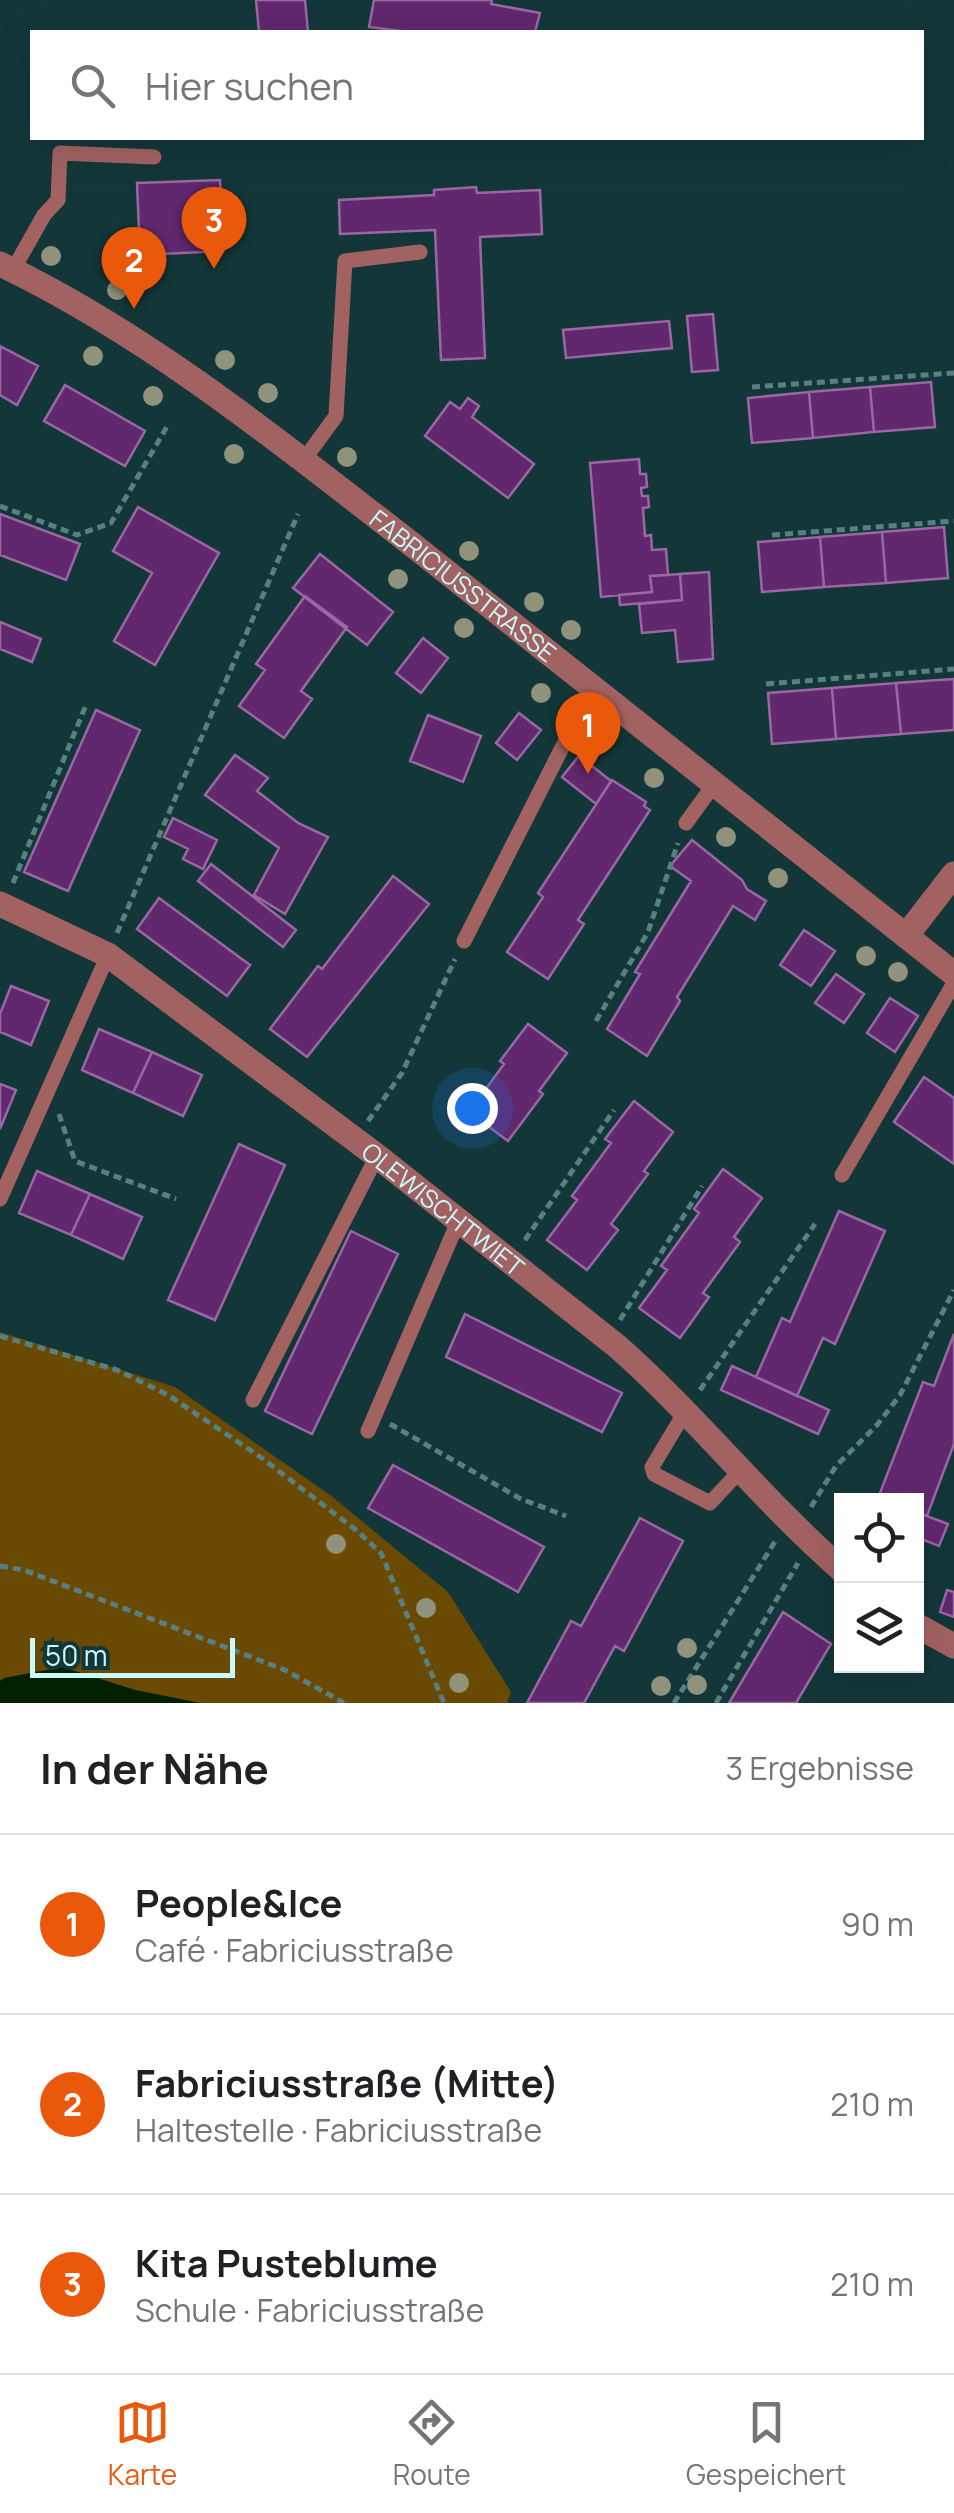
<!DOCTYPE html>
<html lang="de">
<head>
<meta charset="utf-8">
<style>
	:root { --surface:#fff; --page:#f6f6f6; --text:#202124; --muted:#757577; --line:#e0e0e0; --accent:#ea580c }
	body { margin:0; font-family:Manrope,sans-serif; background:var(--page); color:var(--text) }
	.controls { position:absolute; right:30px; bottom:30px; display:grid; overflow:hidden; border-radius:0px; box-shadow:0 10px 40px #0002 }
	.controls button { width:90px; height:90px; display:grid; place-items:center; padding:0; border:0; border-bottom:2px solid var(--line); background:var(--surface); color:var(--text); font:50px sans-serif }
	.scale { position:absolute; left:30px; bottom:25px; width:205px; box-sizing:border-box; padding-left:10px; border:5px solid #c8fafd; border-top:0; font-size:28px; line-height:35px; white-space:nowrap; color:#c8fafd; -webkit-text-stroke:8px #133739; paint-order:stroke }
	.you { position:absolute; left:472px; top:1108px; width:35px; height:35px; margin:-25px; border:8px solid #fff; border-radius:50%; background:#1a73e8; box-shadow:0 0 0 15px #1a73e833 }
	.badge { display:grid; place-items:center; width:65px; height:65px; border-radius:50%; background:var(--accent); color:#fff; font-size:32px; font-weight:700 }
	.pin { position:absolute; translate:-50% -82px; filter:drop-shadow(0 2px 5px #0008) }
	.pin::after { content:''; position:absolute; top:52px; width:35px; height:30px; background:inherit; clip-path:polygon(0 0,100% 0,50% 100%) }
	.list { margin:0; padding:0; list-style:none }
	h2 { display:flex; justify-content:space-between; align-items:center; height:130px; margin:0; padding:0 40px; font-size:42px }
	h2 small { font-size:32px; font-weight:400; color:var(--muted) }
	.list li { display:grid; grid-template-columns:65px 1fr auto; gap:30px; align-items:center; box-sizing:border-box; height:180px; padding:0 40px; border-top:2px solid var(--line) }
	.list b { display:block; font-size:38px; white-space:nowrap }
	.list p { margin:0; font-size:32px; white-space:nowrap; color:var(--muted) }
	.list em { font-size:32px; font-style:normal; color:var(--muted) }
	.icon { flex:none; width:55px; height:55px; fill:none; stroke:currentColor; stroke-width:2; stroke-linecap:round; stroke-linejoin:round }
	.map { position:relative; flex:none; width:954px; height:1703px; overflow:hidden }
	.search { position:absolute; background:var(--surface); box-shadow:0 10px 40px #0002; left:30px; right:30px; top:30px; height:110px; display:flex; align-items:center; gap:25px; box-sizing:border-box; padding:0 35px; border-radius:0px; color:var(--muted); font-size:38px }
	.sheet { height:670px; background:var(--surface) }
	nav { display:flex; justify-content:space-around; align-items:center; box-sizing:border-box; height:140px; border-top:2px solid var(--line); background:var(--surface); font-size:28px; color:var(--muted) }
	nav a { display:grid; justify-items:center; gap:5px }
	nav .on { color:var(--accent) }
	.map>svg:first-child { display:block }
	.green { fill:#6a4a02 }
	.water { fill:#012000 }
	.building { fill:#61286d; stroke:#9868a3; stroke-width:2.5 }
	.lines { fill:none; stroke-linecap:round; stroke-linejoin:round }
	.path { stroke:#578082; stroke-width:5; stroke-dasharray:8 5; stroke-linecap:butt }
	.service { stroke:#a36262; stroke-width:15 }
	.minor { stroke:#a36262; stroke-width:25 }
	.tertiary { stroke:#a36262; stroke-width:25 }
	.tree { fill:#90927c }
	.labels { text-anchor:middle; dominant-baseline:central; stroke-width:8; stroke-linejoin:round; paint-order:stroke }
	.street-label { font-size:25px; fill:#c8fafd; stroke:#133739 }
</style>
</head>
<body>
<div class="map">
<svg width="954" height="1703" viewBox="0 0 954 1703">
	<rect width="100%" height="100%" fill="#133739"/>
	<path class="green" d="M0 1332 175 1387 330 1495 448 1592 511 1692 507 1703H200L135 1690 62 1667 0 1681Z"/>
	<path class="water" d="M62 1667 135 1690 200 1703H0V1681L4 1678Z"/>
	<path class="building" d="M256 0H305L308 32H259Z
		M374 0H492L491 4 540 13 535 32H409L369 27Z
		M220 180 223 251 140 255 137 183Z
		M476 187 477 193 540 190 542 234 480 237 485 358 441 360 435 230 340 234 339 200 434 195V190Z
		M713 314 718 370 692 372 687 316Z
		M669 321 672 348 566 358 563 330Z
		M0 346 38 366 17 405 0 395Z
		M931 382 935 427 874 432 870 387Z
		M65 385 145 431 125 466 44 421Z
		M870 387 874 432 813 438 809 392Z
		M809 392 813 438 752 443 748 398Z
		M468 398 479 406 472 417 534 464 508 498 425 436 450 402 460 409Z
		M639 459 640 474H646L647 487 641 488 642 496H648L649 507 643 508 645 536 651 535 652 550 666 549 668 575 650 576 652 592 601 597 590 463Z
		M138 507 219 553 155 665 114 641 152 573 113 551Z
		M0 514 80 544 66 580 0 555Z
		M944 527 948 578 886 583 882 532Z
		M882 532 886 583 824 587 820 537Z
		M820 537 824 587 762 592 758 542Z
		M320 554 393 612 367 645 293 588Z
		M709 572 713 659 678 662 675 630 642 633 639 604 682 600 680 574Z
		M680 574 682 600 620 605 619 595 652 592 650 576Z
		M305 596 347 627 301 691 312 699 284 738 239 706 265 670 256 664Z
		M0 622 41 639 32 662 0 649Z
		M423 638 448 658 421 693 396 673Z
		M954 679V730L901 734 896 683Z
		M896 683 901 734 836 739 832 688Z
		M832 688 836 739 772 744 768 693Z
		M96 710 140 730 68 891 24 872Z
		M519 713 541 730 517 760 496 743Z
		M428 715 481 736 463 782 410 761Z
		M582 752 585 754 582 758 611 781 596 804 562 777Z
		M235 755 268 778 257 791 298 823 328 837 285 914 254 895 279 848 205 795Z
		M612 780 646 802 644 806 650 810 578 920 584 924 548 979 507 952 543 897 538 893Z
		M173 818 217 840 203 869 183 859 188 849 164 837Z
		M692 840 742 880 747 889 766 901 755 920 733 906 677 997 680 1001 647 1056 607 1029 640 974 635 972 691 881 670 866Z
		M211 864 296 930 283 947 198 881Z
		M393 876 429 904 307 1057 270 1029 318 966 322 969Z
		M159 898 250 965 227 996 137 929Z
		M804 930 835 951 811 986 780 965Z
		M836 974 864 994 844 1023 815 1003Z
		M11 986 49 1001 31 1045 0 1032V1014Z
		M890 998 918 1016 895 1052 867 1033Z
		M528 1024 567 1053 539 1091 543 1094 508 1141 469 1112 504 1064 500 1061Z
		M99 1029 152 1052 133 1093 82 1070Z
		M152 1052 202 1075 183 1116 133 1093Z
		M924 1077 954 1098V1164L894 1122Z
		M0 1084 16 1090 0 1129Z
		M634 1101 673 1132 644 1171 648 1174 611 1224 618 1230 587 1270 547 1240 577 1200 572 1196 611 1143 605 1139Z
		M239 1144 285 1165 215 1320 168 1300Z
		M723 1169 762 1198 734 1237 740 1242 703 1293 709 1297 680 1338 639 1308 667 1270 661 1266 699 1213 694 1209Z
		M37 1171 90 1194 71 1235 19 1213Z
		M90 1194 142 1217 123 1259 71 1235Z
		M839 1211 885 1231 835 1344 823 1338 797 1396 756 1377 782 1318 790 1322Z
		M351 1231 398 1254 312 1434 265 1411Z
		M465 1314 622 1393 602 1432 446 1357Z
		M954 1334V1444L927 1516 916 1512V1500L878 1498 923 1382 934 1386Z
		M732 1366 829 1410 818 1434 721 1390Z
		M393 1465 544 1547 518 1592 368 1508Z
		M916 1512 948 1524 939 1546 916 1537Z
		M640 1518 683 1541 624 1651 615 1646 584 1703H527L571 1621 581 1626Z
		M947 1590 954 1592V1617L940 1612Z
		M783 1612 831 1644 796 1703H729Z"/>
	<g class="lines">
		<path class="path" d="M752 387 954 373
			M0 506 77 535 111 523 169 423
			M772 535 954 521
			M766 684 954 669
			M13 883 86 705
			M117 933 298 514
			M596 1021 648 932 678 843
			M59 1114 75 1161 176 1199
			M368 1121 402 1073 455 959
			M525 1240 614 1110
			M620 1320 702 1186
			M0 1336 117 1370 168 1395 259 1456 356 1530 381 1553 444 1703
			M700 1390 815 1224
			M390 1424 521 1499 566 1516
			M811 1507 836 1466 877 1425 900 1395 954 1290
			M0 1566 24 1570 285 1670 344 1703
			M674 1703 776 1540
			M716 1703 798 1563"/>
		<path class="service" d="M13 270 44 215 58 200 60 153 154 157
			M303 461 336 416 345 261 420 252
			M686 823 715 783
			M464 941 568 736 602 692
			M842 1175 954 983
			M0 1199 108 955
			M253 1400 377 1156
			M685 1412 652 1467 654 1474 710 1503 739 1472
			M368 1431 458 1222"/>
		<g class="minor">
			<path id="s1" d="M0 904 108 955 377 1156 618 1347C697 1417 762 1500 842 1570"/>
			<path d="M906 936 954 874"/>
			<path d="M916 1625 954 1646"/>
		</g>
		<path class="tertiary" id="s2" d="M0 264C149 335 289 449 419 550 598 690 775 833 954 974"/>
	</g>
	<g class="tree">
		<circle cx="51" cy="256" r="10"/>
		<circle cx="117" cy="290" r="10"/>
		<circle cx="93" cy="356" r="10"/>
		<circle cx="225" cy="360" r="10"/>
		<circle cx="268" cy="393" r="10"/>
		<circle cx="153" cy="396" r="10"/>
		<circle cx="234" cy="454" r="10"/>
		<circle cx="347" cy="457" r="10"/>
		<circle cx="469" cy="551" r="10"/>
		<circle cx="398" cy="579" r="10"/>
		<circle cx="534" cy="602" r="10"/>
		<circle cx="464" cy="628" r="10"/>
		<circle cx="571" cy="630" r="10"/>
		<circle cx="541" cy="693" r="10"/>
		<circle cx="654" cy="778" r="10"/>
		<circle cx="726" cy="837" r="10"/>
		<circle cx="778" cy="878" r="10"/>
		<circle cx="866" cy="956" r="10"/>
		<circle cx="898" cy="972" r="10"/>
		<circle cx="336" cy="1544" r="10"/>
		<circle cx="426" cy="1608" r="10"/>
		<circle cx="687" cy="1648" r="10"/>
		<circle cx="459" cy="1683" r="10"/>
		<circle cx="697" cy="1685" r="10"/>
		<circle cx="661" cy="1686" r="10"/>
	</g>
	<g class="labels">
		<g class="street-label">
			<text stroke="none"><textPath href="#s2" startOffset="565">FABRICIUSSTRASSE</textPath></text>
			<text stroke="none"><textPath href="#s1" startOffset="540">OLEWISCHTWIET</textPath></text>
		</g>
	</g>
</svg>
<div class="controls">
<button><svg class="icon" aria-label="locate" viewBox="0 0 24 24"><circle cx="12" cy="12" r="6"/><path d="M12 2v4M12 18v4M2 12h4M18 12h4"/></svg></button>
<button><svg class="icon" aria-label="layers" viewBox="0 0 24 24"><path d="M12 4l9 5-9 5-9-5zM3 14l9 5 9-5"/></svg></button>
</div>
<div class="scale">50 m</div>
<div class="you"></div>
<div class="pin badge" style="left:588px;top:774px">1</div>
<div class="pin badge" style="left:134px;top:309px">2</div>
<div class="pin badge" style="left:214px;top:269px">3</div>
<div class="search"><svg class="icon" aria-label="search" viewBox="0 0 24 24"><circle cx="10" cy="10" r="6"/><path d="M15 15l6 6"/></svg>Hier suchen</div>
</div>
<section class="sheet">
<h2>In der Nähe<small>3 Ergebnisse</small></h2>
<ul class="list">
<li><span class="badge">1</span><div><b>People&amp;Ice</b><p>Café · Fabriciusstraße</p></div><em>90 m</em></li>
<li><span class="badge">2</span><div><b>Fabriciusstraße (Mitte)</b><p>Haltestelle · Fabriciusstraße</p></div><em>210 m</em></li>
<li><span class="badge">3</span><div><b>Kita Pusteblume</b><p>Schule · Fabriciusstraße</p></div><em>210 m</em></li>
</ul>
</section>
<nav>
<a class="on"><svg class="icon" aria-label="map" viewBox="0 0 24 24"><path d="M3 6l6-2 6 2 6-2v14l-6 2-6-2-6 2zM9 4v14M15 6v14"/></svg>Karte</a>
<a><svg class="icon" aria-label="directions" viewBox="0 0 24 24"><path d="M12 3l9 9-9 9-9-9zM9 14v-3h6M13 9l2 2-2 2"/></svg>Route</a>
<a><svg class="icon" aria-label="saved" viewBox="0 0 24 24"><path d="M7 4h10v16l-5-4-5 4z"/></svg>Gespeichert</a>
</nav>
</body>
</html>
